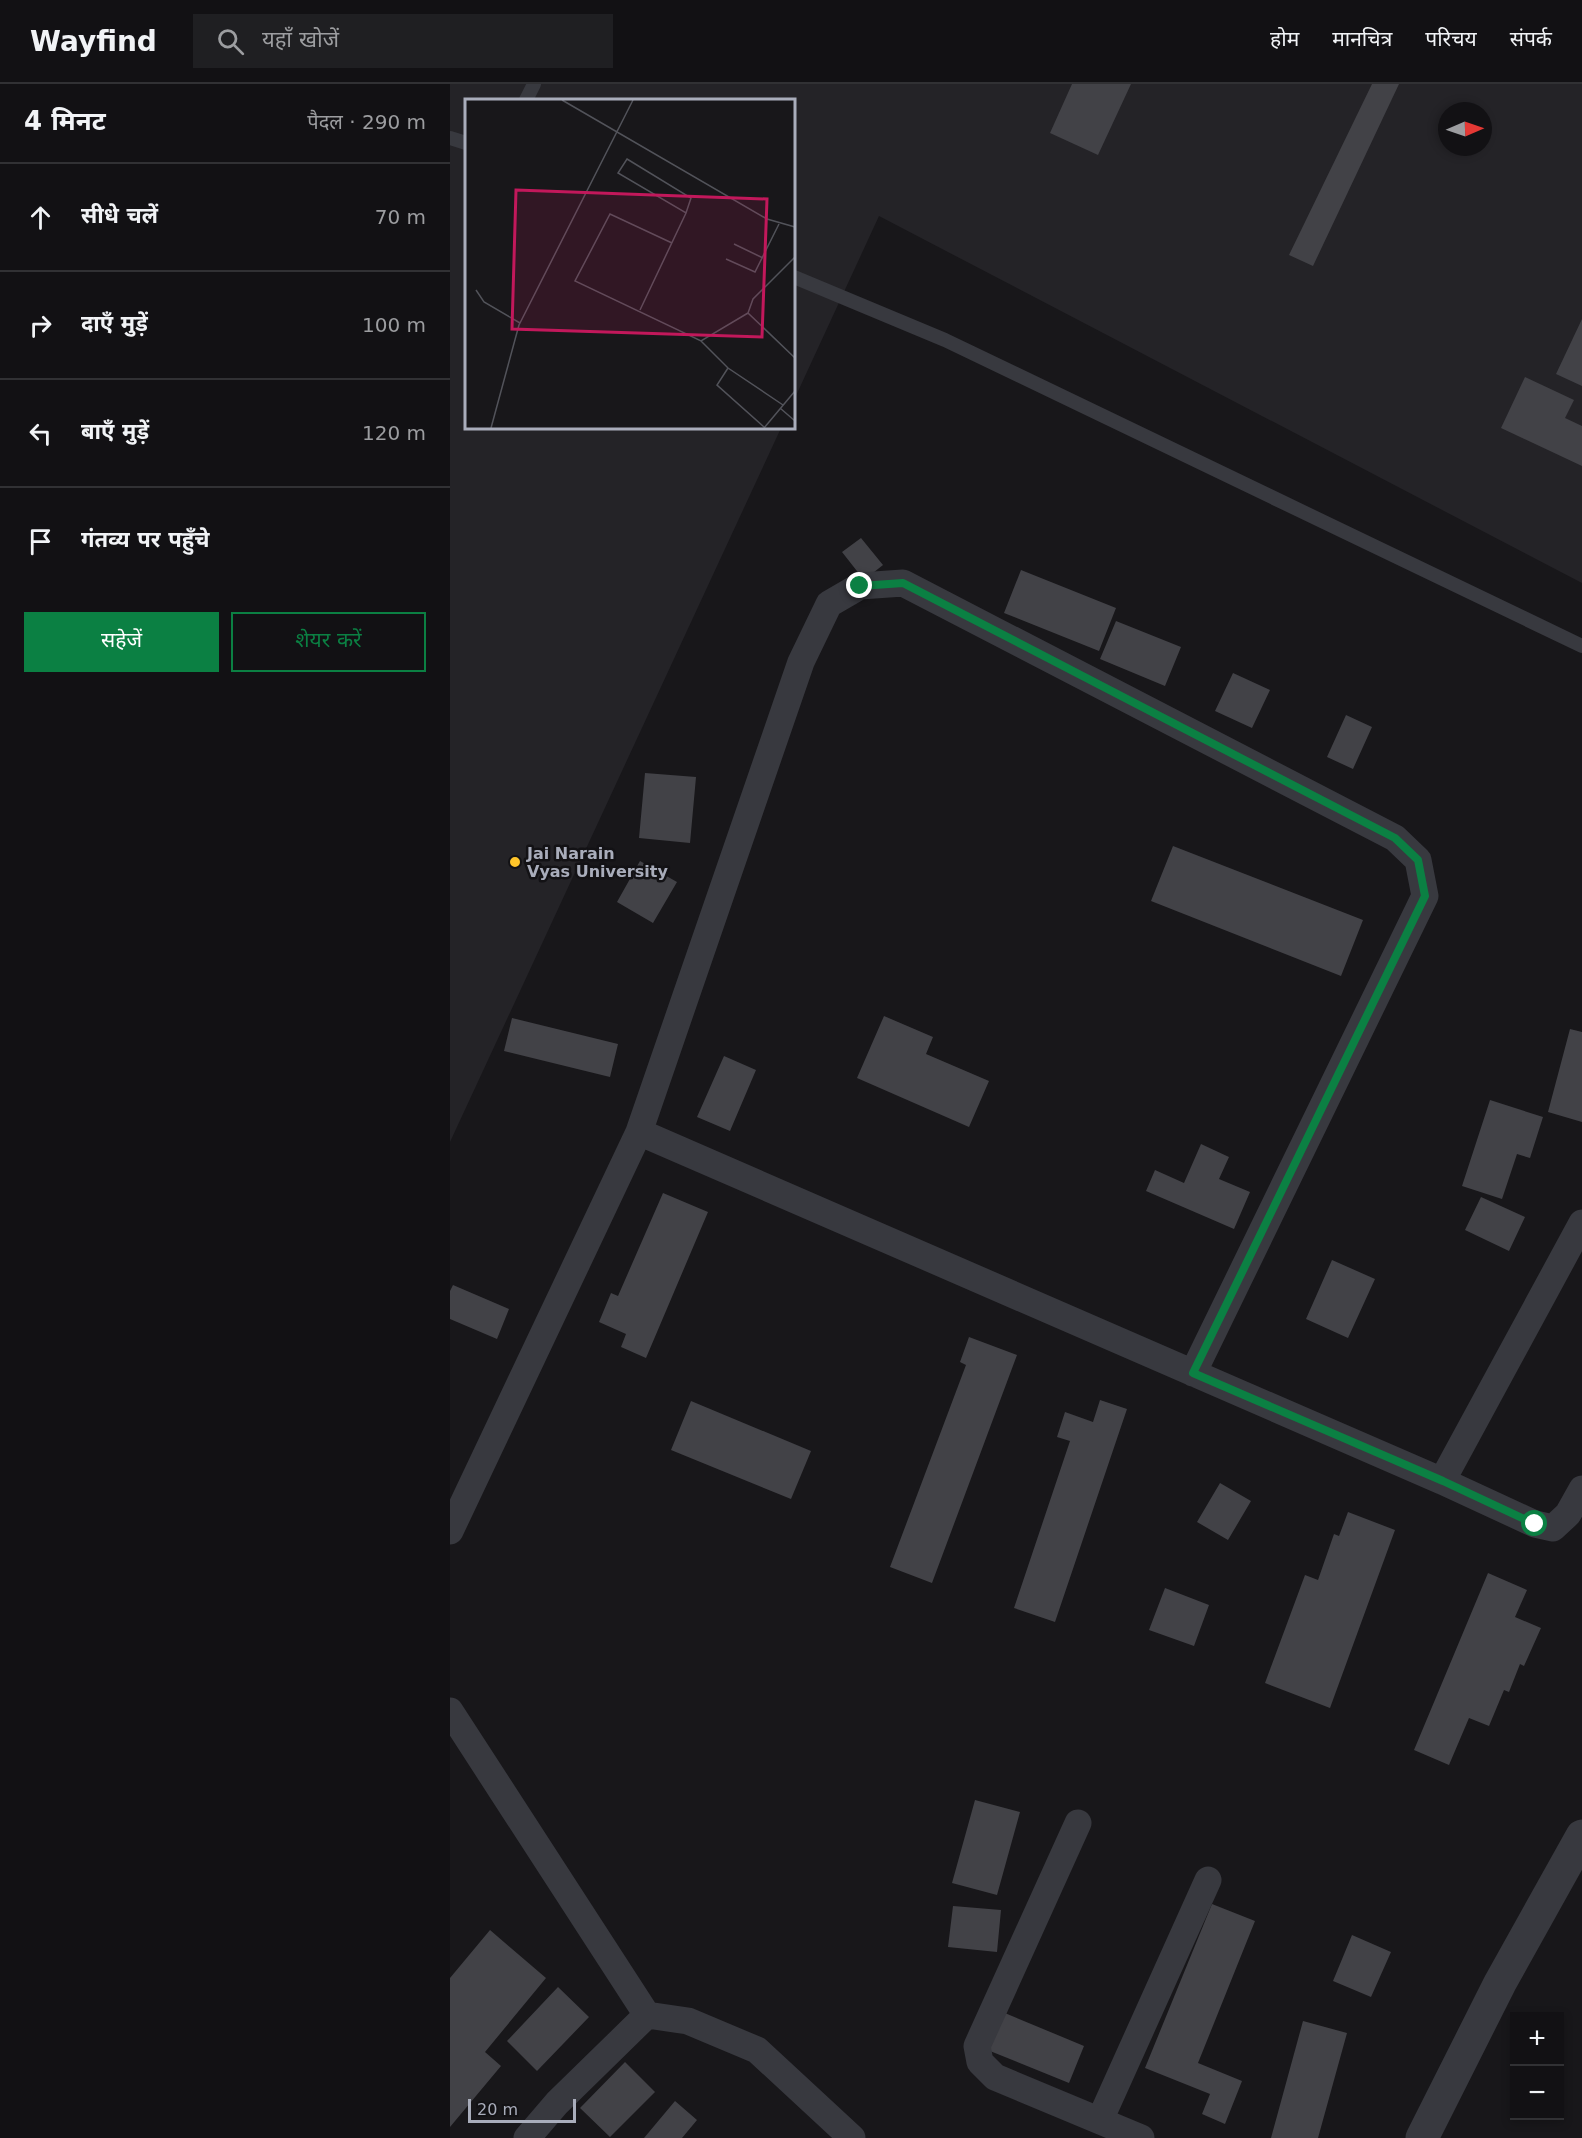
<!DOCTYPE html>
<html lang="hi">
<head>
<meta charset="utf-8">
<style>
	:root { --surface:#121114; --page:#1f1f22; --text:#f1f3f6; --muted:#9c9da0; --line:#313134; --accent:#0b8043 }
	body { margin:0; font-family:"DejaVu Sans","Noto Sans Devanagari",sans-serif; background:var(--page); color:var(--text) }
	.controls { position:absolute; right:18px; bottom:18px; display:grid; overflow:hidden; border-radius:0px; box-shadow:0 3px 9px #0003 }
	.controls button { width:54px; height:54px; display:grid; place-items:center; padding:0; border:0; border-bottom:2px solid var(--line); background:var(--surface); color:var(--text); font:30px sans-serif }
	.compass { position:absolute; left:988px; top:18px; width:54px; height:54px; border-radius:50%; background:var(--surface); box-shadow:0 3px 9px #0003; rotate:88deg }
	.scale { position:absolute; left:18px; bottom:15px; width:108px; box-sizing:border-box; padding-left:6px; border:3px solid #a9adbb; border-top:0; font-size:16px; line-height:21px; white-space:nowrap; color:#a9adbb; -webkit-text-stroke:4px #131215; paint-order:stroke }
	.stop { position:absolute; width:18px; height:18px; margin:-14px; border:4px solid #0b8043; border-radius:50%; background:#fff }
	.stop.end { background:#0b8043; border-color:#fff; box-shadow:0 2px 6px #0008 }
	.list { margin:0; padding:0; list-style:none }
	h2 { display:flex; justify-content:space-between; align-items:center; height:78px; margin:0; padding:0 24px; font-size:26px }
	h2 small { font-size:20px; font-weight:400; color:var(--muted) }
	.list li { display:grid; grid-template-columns:39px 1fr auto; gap:18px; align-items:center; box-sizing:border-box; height:108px; padding:0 24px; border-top:2px solid var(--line) }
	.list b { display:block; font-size:22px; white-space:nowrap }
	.list em { font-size:20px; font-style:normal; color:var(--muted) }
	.actions { display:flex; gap:12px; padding:18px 24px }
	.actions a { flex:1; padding:14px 0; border:2px solid var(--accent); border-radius:0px; text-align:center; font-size:21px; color:var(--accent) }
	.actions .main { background:var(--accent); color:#fff }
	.icon { flex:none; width:33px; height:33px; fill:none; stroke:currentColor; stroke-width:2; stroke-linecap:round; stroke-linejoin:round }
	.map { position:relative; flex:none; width:1132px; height:2054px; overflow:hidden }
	header { display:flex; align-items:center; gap:36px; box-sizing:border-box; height:84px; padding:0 30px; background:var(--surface); border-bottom:2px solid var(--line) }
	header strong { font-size:28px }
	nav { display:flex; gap:33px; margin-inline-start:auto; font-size:21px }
	.search { width:420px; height:54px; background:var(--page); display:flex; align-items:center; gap:15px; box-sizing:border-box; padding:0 21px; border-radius:0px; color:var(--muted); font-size:22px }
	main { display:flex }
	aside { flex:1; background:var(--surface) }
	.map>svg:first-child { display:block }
	.built { fill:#242327; fill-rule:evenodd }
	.building { fill:#424247 }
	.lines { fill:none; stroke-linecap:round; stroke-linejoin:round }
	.service { stroke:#38393f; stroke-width:14 }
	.minor { stroke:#38393f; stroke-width:27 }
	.tertiary { stroke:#38393f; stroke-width:33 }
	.route { stroke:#0b8043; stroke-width:8 }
	.poi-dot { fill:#ffc52a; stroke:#131215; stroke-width:2 }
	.labels { text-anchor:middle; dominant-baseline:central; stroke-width:5; stroke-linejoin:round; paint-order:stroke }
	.poi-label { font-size:16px; font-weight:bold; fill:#a9adbb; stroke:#131215; text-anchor:start }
	.inset-road { fill:none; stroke:#52535a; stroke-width:1.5 }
	.view { fill:#c2185b; fill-opacity:0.15; stroke:#c2185b; stroke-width:3 }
	.inset-edge { fill:none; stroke:#a9adbb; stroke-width:3 }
</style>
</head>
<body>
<header>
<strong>Wayfind</strong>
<div class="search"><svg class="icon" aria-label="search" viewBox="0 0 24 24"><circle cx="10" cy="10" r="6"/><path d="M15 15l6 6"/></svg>यहाँ खोजें</div>
<nav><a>होम</a><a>मानचित्र</a><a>परिचय</a><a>संपर्क</a></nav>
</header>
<main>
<aside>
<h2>4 मिनट<small>पैदल · 290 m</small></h2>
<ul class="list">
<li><svg class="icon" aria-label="ahead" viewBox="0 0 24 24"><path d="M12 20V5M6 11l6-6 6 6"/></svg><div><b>सीधे चलें</b></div><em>70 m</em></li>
<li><svg class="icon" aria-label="right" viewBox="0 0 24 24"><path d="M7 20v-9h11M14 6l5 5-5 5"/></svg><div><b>दाएँ मुड़ें</b></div><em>100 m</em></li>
<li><svg class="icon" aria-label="left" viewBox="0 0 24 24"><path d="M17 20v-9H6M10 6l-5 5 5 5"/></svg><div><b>बाएँ मुड़ें</b></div><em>120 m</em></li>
<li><svg class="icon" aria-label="arrive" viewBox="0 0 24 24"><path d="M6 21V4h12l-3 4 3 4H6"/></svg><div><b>गंतव्य पर पहुँचे</b></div></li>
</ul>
<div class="actions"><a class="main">सहेजें</a><a>शेयर करें</a></div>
</aside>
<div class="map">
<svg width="1132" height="2054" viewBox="0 0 1132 2054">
	<rect width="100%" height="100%" fill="#18171a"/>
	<path class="built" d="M0 0H1132V499L429 132 344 316V16H16V344H331L0 1058ZM997 27H1033V63H997Z"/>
	<path class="building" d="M622 0H681L648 71 600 49Z
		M922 0H949L863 182 839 171Z
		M1132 235V302L1106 290Z
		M1075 293 1124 316 1115 334 1132 342V382L1051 344Z
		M411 454 433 481 414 496 392 468Z
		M571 486 666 524 649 567 554 529Z
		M666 537 731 563 715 602 650 575Z
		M783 589 820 606 802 644 765 627Z
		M896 631 922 643 903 685 877 673Z
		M195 689 246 693 240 759 189 754Z
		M723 762 913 836 891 892 701 817Z
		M190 777 227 798 203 839 167 818Z
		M434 932 483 953 476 970 539 997 519 1043 407 994Z
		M62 934 168 960 160 993 54 967Z
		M1120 945 1132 948V1038L1098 1028Z
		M274 972 306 986 280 1047 247 1033Z
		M1040 1016 1093 1033 1080 1074 1067 1070 1052 1115 1012 1102Z
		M751 1060 779 1073 769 1095 800 1108 784 1145 696 1107 705 1086 734 1099Z
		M213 1109 258 1128 196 1274 171 1263 176 1250 149 1238 161 1209 168 1212Z
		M1031 1113 1075 1133 1059 1167 1015 1146Z
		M882 1176 925 1195 898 1254 856 1235Z
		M3 1201 59 1225 47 1255 0 1235V1207Z
		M519 1253 567 1271 482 1499 440 1483 516 1281 510 1278Z
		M650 1316 677 1325 605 1538 564 1524 620 1357 607 1353 615 1328 643 1338Z
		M241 1317 361 1367 341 1415 221 1366Z
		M770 1399 801 1417 778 1456 747 1438Z
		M898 1428 945 1446 880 1624 815 1599 855 1491 868 1496 884 1450 889 1452Z
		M1038 1489 1077 1506 1065 1533 1091 1544 1074 1582 1070 1580 1059 1608 1054 1606 1039 1642 1019 1634 999 1681 964 1666Z
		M715 1504 759 1521 744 1562 699 1546Z
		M525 1716 570 1728 547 1811 502 1799Z
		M762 1820 805 1837 748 1979 792 1997 775 2040 752 2030 760 2010 695 1984Z
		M503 1822 551 1826 547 1868 498 1863Z
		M40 1846 96 1894 35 1968 51 1982 0 2043V1894Z
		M902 1851 941 1868 921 1913 883 1897Z
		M108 1903 139 1933 87 1987 57 1957Z
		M550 1927 634 1962 619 1999 535 1965Z
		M853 1937 897 1949 868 2054H821Z
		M175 1978 205 2008 160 2053 130 2024Z
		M225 2017 247 2036 232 2054H194Z"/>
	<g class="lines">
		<path class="service" d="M76 16 84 0
			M0 54 16 59
			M344 193 495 256 1132 562"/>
		<path class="minor" d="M189 1048 992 1397
			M1132 1139 992 1397 1085 1440 1103 1444 1118 1430 1132 1405
			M0 1447 189 1048 351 578 379 520 410 502 453 499 945 754 968 776 975 812 743 1289
			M0 1627 197 1931
			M628 1739 527 1962 530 1978 545 1993 691 2054
			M650 2036 758 1796
			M77 2054 107 2019 197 1931 238 1937 307 1966 402 2054"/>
		<path class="tertiary" d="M972 2054 1050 1899 1132 1752"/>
	</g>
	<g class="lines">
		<path class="route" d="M410 502 453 499 945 754 968 776 975 812 743 1289 993 1397 1085 1440"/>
	</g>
	<circle class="poi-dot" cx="65" cy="778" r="6"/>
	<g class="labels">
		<g class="poi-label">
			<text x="77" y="769">Jai Narain<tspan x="77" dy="18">Vyas University</tspan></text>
		</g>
	</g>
	<g transform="translate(15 15)">
		<rect width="330" height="330" fill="#18171a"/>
		<path class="inset-road" d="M97 1 302 120 330 128M162 60 226 99 221 114 153 74ZM207 144 145 115 110 182 236 242 283 214M269 145 298 159M330 158 288 200 283 214 330 259M261 160 290 173 314 125M11 191 19 203 55 224M175 211 221 114M236 242 263 269 318 306M263 269 252 286 299 328M315 309 330 322M26 329 54 226 168 1M299 329 330 292"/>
		<path class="view" d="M51 91 302 100 297 238 47 230Z"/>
		<rect width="330" height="330" class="inset-edge"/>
	</g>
</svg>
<div class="controls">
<button>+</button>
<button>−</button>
</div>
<svg class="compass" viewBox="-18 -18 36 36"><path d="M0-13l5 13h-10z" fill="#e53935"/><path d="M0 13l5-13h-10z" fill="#9c9da0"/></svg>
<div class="scale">20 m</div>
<div class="stop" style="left:1085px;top:1440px"></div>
<div class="stop end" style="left:410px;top:502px"></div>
</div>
</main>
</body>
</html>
